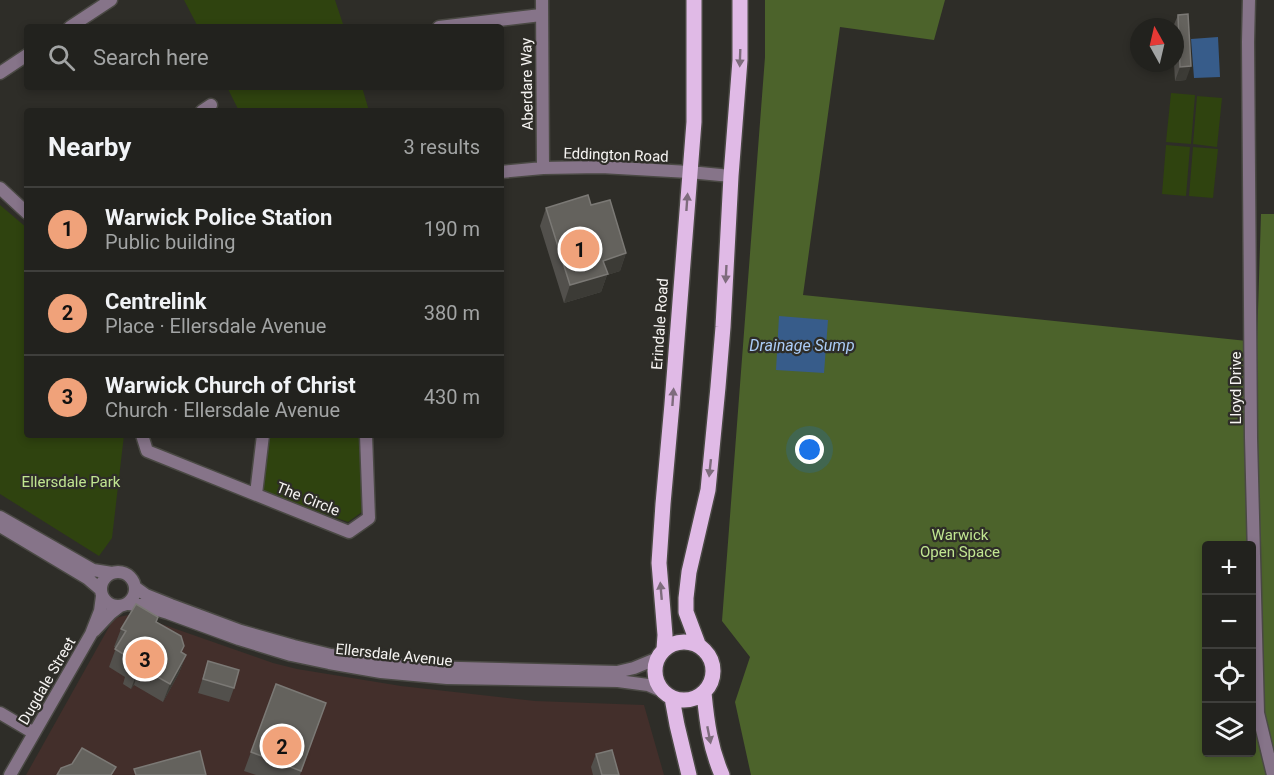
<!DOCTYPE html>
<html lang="en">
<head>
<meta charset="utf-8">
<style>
	:root { --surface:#22221e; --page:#2e2f2b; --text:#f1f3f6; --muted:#a2a4a4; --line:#3f3f3c; --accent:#f0a27a }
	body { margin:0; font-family:Roboto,sans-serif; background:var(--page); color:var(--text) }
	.controls { position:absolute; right:18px; bottom:18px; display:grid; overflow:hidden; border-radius:6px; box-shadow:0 3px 9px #0003 }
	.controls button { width:54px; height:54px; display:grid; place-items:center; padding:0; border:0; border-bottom:2px solid var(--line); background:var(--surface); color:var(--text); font:30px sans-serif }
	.compass { position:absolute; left:1130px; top:18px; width:54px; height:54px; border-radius:50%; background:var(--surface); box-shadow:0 3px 9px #0003; rotate:352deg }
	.you { position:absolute; left:810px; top:450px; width:21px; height:21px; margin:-15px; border:4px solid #fff; border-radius:50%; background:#1a73e8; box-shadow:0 0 0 9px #1a73e833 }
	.badge { display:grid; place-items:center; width:39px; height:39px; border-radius:50%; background:var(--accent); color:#111; font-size:20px; font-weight:700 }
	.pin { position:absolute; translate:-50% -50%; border:3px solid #fff; box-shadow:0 2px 6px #0006 }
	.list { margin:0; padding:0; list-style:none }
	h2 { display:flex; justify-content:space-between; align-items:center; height:78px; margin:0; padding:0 24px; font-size:26px }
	h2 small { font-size:20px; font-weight:400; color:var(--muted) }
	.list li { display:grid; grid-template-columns:39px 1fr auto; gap:18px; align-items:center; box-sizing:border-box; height:84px; padding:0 24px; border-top:2px solid var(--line) }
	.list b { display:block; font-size:22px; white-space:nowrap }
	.list p { margin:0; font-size:20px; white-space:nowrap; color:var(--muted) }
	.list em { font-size:20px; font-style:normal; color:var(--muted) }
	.icon { flex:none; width:33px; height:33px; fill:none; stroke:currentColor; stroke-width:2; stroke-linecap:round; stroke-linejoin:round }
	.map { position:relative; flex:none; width:1274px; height:775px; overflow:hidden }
	.search { position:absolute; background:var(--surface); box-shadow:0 3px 9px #0003; left:24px; top:24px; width:480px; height:66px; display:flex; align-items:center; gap:15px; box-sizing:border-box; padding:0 21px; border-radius:6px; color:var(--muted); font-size:22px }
	.panel { position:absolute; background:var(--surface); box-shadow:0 3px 9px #0003; left:24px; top:108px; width:480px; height:330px; border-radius:6px }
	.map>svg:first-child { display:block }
	.commercial { fill:#432f2b }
	.green { fill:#2f430f }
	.forest { fill:#4c632b; fill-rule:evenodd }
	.water { fill:#375c8a }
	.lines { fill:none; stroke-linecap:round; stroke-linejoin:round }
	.minor-casing { stroke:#4a4944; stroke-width:15 }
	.major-casing { stroke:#4a4944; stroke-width:18 }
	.minor { stroke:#867489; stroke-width:12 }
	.major { stroke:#e0bae6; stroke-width:15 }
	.wall { fill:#52504c }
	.shaded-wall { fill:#3c3b36 }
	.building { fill:#64625d; stroke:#7b7975; stroke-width:1.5 }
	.oneway { fill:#7e6c7d }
	.labels { text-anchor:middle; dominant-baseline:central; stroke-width:4.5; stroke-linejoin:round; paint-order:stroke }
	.street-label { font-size:15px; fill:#f6f4f2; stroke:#2e2d28 }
	.park-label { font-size:15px; fill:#c0e591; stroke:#2e2d28 }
	.water-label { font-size:16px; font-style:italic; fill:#abccf7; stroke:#2e2d28 }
</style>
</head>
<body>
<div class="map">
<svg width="1274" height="775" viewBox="0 0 1274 775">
	<rect width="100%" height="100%" fill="#2e2d28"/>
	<path class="commercial" d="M133 614 273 663 297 669 401 686 535 701 644 705 664 775H26L114 618Z"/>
	<path class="green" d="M184 0H335L344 27H198Z
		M227 87H362L369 111H239Z
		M1171 93 1195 95 1191 144 1166 142Z
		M1197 96 1222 98 1217 147 1193 144Z
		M1166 145 1190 147 1186 196 1162 194Z
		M1193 147 1218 149 1213 198 1189 196Z
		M0 205 27 228V435H124L112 538 99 556 0 494Z
		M270 435H361L362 512 348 522 263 492Z"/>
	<path class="forest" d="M765 0H945L934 40 840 27 803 295 1257 342 1261 214H1274V775H751L735 702 750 657 722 621 765 57ZM1206 546H1252V752H1206Z"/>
	<path class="water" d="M1218 37 1220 77 1194 78 1191 39Z
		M779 316 828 320 824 373 776 370Z"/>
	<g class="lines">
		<g class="minor-casing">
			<path id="minor" d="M542 0 543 168
				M1249 0 1248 42 1251 438 1258 713 1273 775
				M70 27 111 0
				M439 27 541 15
				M0 73 27 55
				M202 111 211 105
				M501 172 543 168 601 167 689 172 731 176
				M0 188 27 213
				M142 435 147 451 349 532 369 518 366 435
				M256 494 263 435
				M0 517 93 570 112 573
				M0 526 87 578 101 590
				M101 589a17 17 0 1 1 34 0a17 17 0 1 1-34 0Z
				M135 587 146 595 171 605 241 631 294 646 331 655 382 664 420 667 617 672 634 668 658 658
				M128 604 141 605 168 613 239 639 291 655 329 663 381 672 447 678 618 681 648 685 664 692
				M94 631 111 613 120 606
				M0 713 34 733
				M10 775 91 634 100 611 102 596"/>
		</g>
		<g class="major-casing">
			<path id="major" d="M655 671a29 29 0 1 1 58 0a29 29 0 1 1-58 0Z
				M698 644 686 612V598L689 572 708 490 718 387 723 327 731 176 740 60V0
				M664 649 665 635 659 563 663 504 672 404 694 122V0
				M704 693C707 723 710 747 722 775
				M672 698 677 725 689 775"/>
		</g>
		<use href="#minor" class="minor"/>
		<use href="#major" class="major"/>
	</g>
	<path class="wall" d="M1178 15 1186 80 1175 81 1174 63 1175 27H1173Z
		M591 205 626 253 620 271 607 275 601 292 564 303 540 226 546 208Z
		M156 622 181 653 186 655 179 673 163 702 134 685 131 689 123 684 125 677 109 667 116 648 114 647 121 629Z
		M208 661 234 688 229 702 198 693Z
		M276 684 326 703 300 775H256L244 771Z
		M596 754 619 775H593L591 767Z"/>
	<path class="shaded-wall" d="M1191 66 1186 80 1175 81 1180 67Z
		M626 253 620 271 607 275 601 292 564 303 570 285 603 261Z
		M186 655 179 673 163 702 170 684Z
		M140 667 134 685 131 689 138 670Z"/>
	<path class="building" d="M1188 14 1191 66 1180 67 1178 15Z
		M588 195 591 205 610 200 626 253 603 261 608 274 570 285 546 208Z
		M136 604 158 617 156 622 181 636 184 646 181 652 186 655 170 684 140 667 138 670 130 666 133 660 115 649 126 631 121 629Z
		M208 661 239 670 234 688 203 679Z
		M276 684 326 703 301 771 251 752Z
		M82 748 116 767 111 775H57L61 768 72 764Z
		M612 750 619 775H602L596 754Z
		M200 751 206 775H136L134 769Z"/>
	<defs><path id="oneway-solid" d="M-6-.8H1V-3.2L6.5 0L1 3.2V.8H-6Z" transform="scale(1.5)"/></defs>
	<g class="oneway">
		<use href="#oneway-solid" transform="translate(740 58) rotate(92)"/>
		<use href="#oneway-solid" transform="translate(687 202) rotate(-86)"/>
		<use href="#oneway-solid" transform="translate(726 274) rotate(93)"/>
		<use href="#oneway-solid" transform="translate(673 397) rotate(-86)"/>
		<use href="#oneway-solid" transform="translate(710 468) rotate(96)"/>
		<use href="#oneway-solid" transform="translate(661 591) rotate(-95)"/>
		<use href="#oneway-solid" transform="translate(709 735) rotate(79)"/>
	</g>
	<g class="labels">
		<g class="street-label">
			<text transform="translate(527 84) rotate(-91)">Aberdare Way</text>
			<text transform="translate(616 155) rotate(2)">Eddington Road</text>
			<text transform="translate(660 324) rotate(-86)">Erindale Road</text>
			<text transform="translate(1236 388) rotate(-90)">Lloyd Drive</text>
			<text transform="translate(308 499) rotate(22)">The Circle</text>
			<text transform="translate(394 655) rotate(6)">Ellersdale Avenue</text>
			<text transform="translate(47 681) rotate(-60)">Dugdale Street</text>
		</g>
		<g class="park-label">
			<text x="71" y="482">Ellersdale Park</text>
			<text x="960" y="535">Warwick<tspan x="960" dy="17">Open Space</tspan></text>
		</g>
		<g class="water-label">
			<text x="802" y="345">Drainage Sump</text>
		</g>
	</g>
</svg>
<div class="controls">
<button>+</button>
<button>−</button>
<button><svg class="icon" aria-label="locate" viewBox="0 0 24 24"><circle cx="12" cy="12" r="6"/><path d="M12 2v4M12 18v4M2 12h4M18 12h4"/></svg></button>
<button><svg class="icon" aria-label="layers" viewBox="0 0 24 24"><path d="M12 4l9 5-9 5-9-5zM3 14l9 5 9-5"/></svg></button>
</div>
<svg class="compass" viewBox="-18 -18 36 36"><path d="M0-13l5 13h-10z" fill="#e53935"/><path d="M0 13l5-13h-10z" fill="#a2a4a4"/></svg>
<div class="you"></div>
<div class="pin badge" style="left:580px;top:249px">1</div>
<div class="pin badge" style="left:282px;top:746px">2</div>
<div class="pin badge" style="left:145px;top:659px">3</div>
<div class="search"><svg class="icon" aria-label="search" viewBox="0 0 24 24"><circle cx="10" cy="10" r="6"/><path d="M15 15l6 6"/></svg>Search here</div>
<section class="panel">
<h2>Nearby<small>3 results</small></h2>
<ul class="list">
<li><span class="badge">1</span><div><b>Warwick Police Station</b><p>Public building</p></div><em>190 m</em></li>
<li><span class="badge">2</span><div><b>Centrelink</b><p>Place · Ellersdale Avenue</p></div><em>380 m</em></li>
<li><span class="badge">3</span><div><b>Warwick Church of Christ</b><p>Church · Ellersdale Avenue</p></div><em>430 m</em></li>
</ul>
</section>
</div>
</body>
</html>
